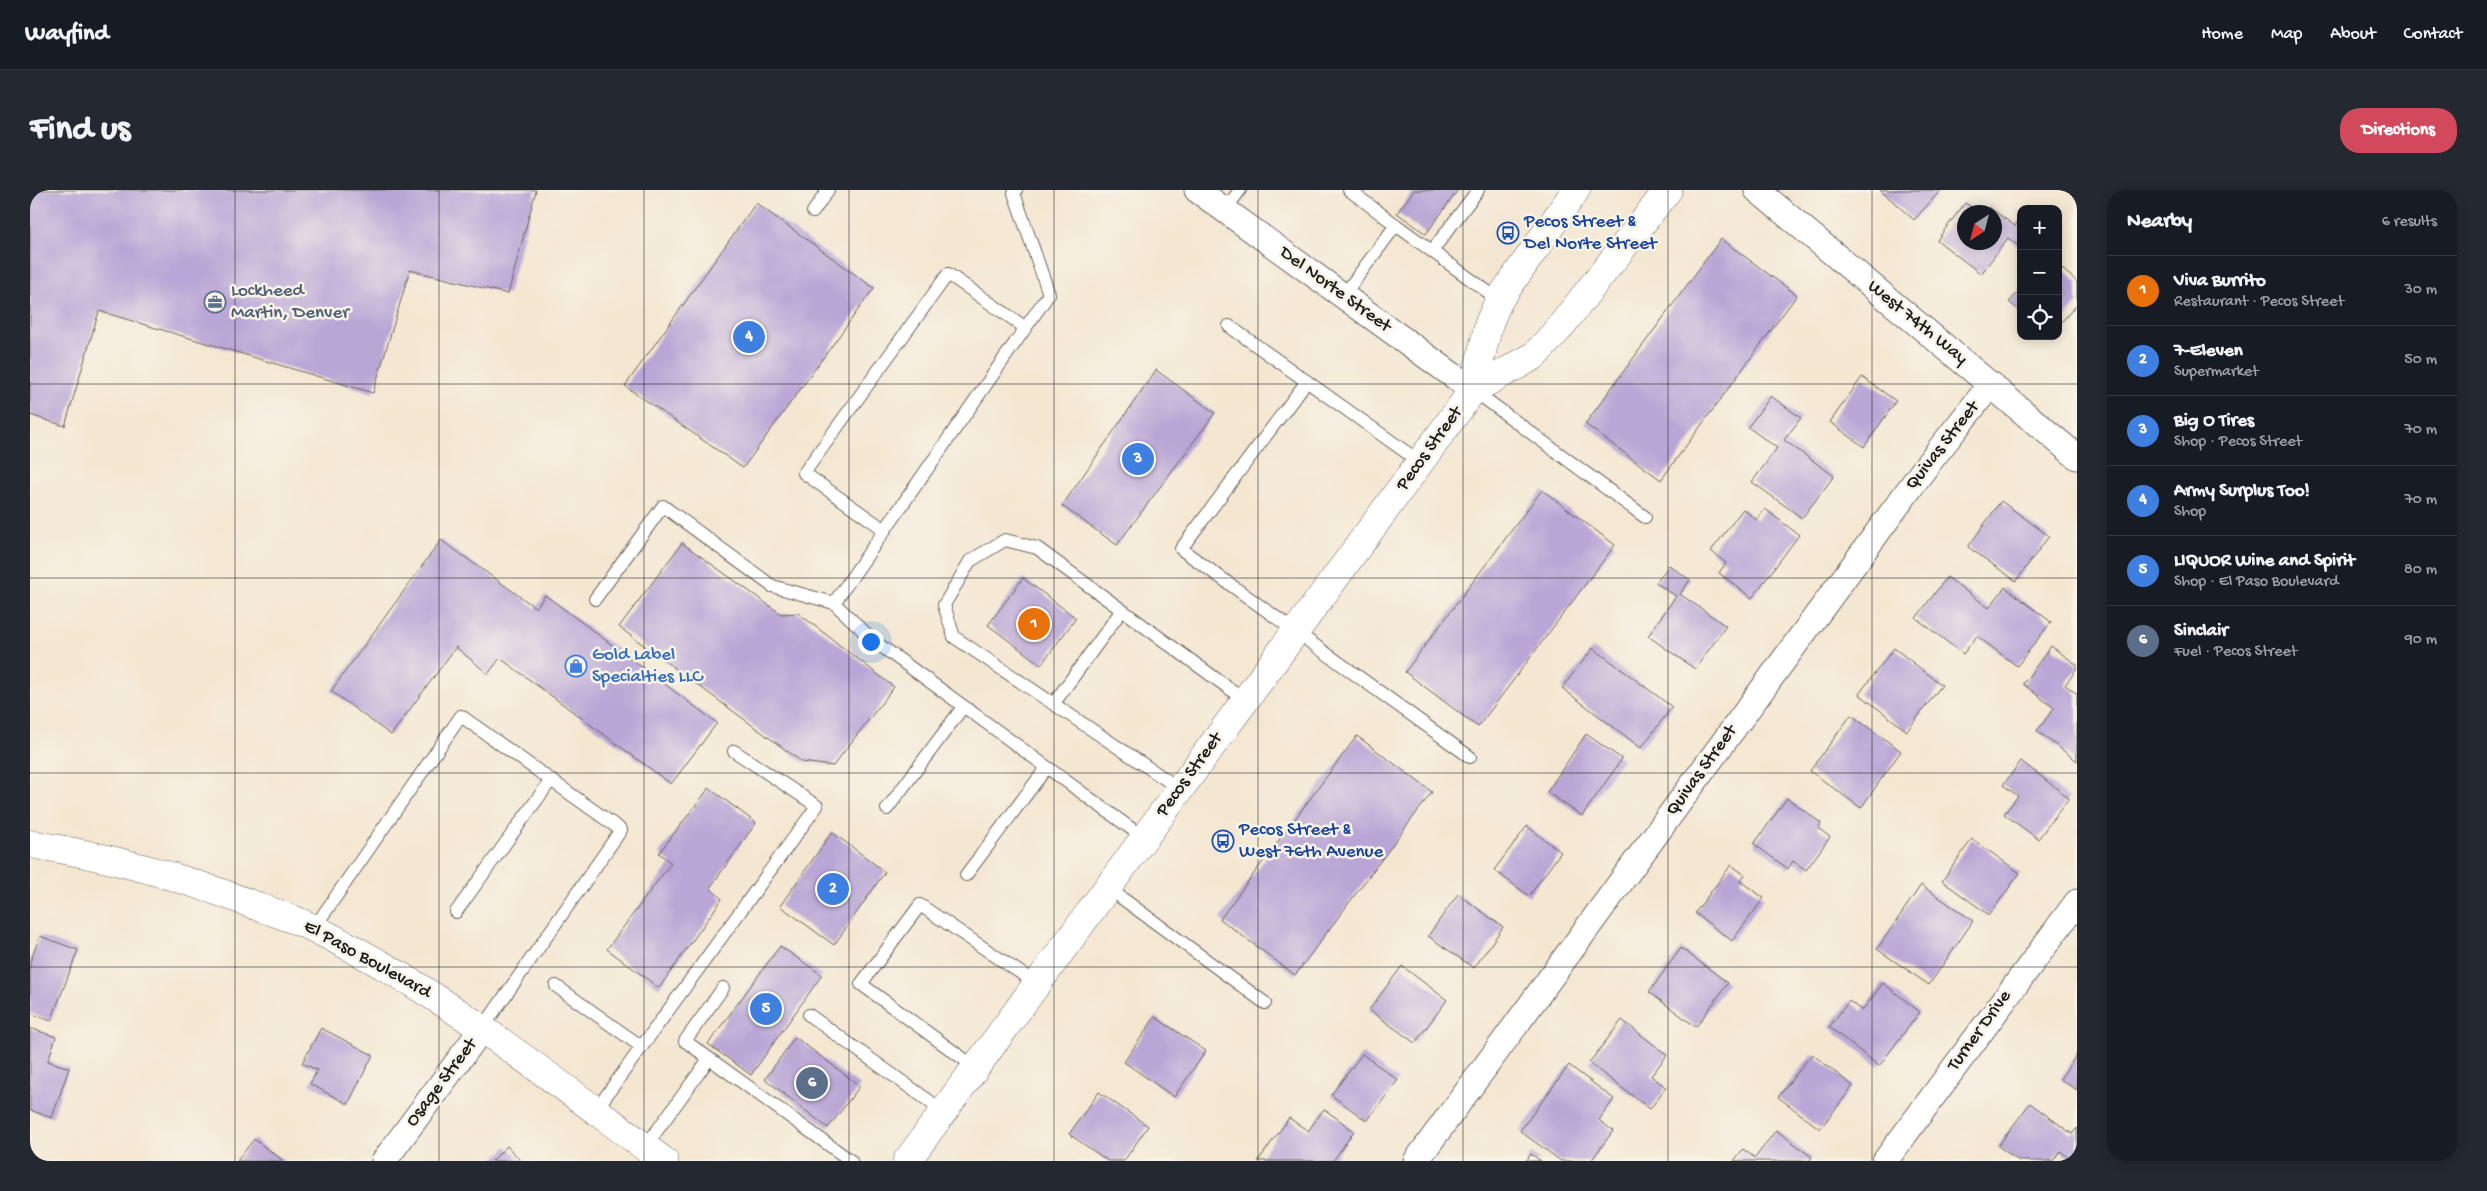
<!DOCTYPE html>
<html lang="en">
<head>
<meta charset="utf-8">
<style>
	:root { --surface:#171b24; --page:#242831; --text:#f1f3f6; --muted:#9ea1a6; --line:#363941; --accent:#d1495b }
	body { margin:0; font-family:"Gochi Hand",sans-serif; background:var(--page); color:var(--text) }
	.controls { position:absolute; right:15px; top:15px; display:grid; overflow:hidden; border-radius:10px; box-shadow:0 2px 12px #0003 }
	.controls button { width:45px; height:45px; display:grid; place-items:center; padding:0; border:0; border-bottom:1px solid var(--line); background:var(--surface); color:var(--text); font:25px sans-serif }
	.compass { position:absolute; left:1927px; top:15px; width:45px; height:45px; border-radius:50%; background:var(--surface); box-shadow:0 2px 12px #0003; rotate:216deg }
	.you { position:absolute; left:840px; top:451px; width:18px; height:18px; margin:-12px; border:4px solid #fff; border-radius:50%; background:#1a73e8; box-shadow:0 0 0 8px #1a73e833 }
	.badge { display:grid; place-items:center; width:32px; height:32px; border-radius:50%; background:var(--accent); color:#fff; font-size:16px; font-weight:700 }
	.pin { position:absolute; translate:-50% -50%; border:2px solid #fff; box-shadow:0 1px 5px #0006 }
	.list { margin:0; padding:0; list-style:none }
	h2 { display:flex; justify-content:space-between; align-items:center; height:65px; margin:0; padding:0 20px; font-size:21px }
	h2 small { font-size:16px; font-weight:400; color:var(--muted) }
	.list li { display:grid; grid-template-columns:32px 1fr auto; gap:15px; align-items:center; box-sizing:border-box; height:70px; padding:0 20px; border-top:1px solid var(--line) }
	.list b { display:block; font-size:19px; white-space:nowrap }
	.list p { margin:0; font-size:16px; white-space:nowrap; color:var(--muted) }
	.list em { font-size:16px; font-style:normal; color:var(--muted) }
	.icon { flex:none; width:28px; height:28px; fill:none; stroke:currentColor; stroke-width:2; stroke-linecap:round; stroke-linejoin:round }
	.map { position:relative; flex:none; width:2047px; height:971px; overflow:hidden; border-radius:20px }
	header { display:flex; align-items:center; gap:30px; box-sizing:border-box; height:70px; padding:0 25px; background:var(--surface); border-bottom:1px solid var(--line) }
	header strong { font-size:24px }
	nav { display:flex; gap:28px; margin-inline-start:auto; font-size:18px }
	.intro { display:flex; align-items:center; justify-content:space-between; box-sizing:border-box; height:120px; padding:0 30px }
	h1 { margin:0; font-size:35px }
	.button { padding:12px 22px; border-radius:20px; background:var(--accent); color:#fff; font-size:18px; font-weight:700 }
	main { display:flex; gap:30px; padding:0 30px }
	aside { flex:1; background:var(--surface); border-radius:20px; box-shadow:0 2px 12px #0003 }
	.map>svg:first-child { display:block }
	.building { fill:#b9a6d6 }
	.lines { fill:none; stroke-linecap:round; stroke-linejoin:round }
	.lane-casing { stroke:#68635c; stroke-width:14 }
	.street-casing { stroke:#68635c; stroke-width:27 }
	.secondary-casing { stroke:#68635c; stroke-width:29 }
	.lane { stroke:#fff; stroke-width:12 }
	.street { stroke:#fff; stroke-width:25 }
	.secondary { stroke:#fff; stroke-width:28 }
	.grid { fill:none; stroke:#1c1c1c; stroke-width:1; stroke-opacity:0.55 }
	.labels { text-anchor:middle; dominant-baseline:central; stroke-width:5; stroke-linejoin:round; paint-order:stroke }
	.transit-label { font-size:19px; fill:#164399; stroke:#f7f3e8; text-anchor:start }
	.street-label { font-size:19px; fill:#1c1c1c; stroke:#f7f3e8 }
	.service-label { font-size:19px; fill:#4e5e75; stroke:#f7f3e8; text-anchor:start }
	.shop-label { font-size:19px; fill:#366cbe; stroke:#f7f3e8; text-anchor:start }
</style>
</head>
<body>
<header>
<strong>Wayfind</strong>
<nav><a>Home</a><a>Map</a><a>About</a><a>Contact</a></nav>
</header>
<div class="intro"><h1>Find us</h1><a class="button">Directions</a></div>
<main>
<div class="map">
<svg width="2047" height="971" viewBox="0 0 2047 971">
	<rect width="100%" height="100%" fill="#f7f3e8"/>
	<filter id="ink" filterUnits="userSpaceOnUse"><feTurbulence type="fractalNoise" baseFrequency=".02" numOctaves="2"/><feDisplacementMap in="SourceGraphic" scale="10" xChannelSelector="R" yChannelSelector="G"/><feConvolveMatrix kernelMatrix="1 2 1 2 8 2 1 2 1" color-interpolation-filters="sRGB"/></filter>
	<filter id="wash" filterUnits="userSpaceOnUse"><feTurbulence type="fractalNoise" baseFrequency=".0096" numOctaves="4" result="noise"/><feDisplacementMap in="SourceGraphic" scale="20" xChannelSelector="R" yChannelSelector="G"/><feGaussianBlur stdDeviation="1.12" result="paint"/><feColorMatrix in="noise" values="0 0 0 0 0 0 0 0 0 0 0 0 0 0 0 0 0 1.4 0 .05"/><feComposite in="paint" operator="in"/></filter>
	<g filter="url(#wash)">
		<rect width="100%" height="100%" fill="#f4e7d2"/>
		<g id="blocks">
			<path class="building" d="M0 0H506L478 104 380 80 343 203 69 121 35 236 0 225Z
				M1384 0H1428L1396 44 1367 23Z
				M1850 0H1911L1884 30Z
				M726 13 844 98 713 278 595 196Z
				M1935 13 1948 22H1934V52H1964V22H1955L1959 17 1985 36 1991 29V58L1978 48 1951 84 1907 50Z
				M1691 49 1767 105 1631 290 1555 234Z
				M2028 75 2047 92V114L2028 136Z
				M1991 99V122L1979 112Z
				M1126 180 1185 223 1087 355 1032 316Z
				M1832 187 1866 211 1834 257 1800 232Z
				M1741 206 1771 228 1754 250 1804 286 1772 328 1722 292 1747 258 1718 237Z
				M1512 300 1585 355 1448 537 1375 482Z
				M1971 311 2019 346 1986 391 1938 357Z
				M1713 319 1727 330 1735 319 1769 345 1722 408 1689 383 1696 373 1681 361Z
				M411 350 506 418 515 405 687 533 641 594 470 468 458 484 426 457 361 545 301 501Z
				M652 353 751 424 768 423 864 497 803 576 772 572 589 437Z
				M1639 375 1660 390 1650 404 1696 436 1665 479 1618 446 1646 406 1626 393Z
				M1917 387 1959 418 1975 397 2021 432 1987 476 1947 446 1933 464 1886 428Z
				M993 388 1046 428 1011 475 958 435Z
				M2021 456 2047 475V479L2035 495 2047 504V571L2007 541 2024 518 1993 494Z
				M1563 458 1642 517 1611 558 1532 498Z
				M1864 458 1912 495 1877 541 1829 504Z
				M1821 525 1871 561 1831 618 1780 581Z
				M1556 544 1592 569 1552 626 1517 602Z
				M1327 546 1402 602 1265 785 1190 729Z
				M1991 571 2039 608 2008 649 1974 624 1988 606 1973 595Z
				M679 598 726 633 680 698 692 709 629 798 577 759 641 673 629 663Z
				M1757 608 1791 633 1788 638 1800 647 1776 680 1763 671 1758 679 1724 654Z
				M1497 636 1531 662 1499 706 1464 680Z
				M802 642 855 682 804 755 750 716Z
				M1942 649 1990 683 1959 725 1912 691Z
				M1701 675 1715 685 1710 691 1734 708 1702 751 1665 723Z
				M1891 695 1943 731 1899 795 1847 759Z
				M1428 704 1473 737 1444 778 1398 746Z
				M10 746 48 760 21 831 0 823V772Z
				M750 756 792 785 721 885 678 854Z
				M1651 758 1698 793 1666 837 1619 802Z
				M1372 776 1417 810 1385 853 1339 820Z
				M1853 793 1890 822 1849 876 1799 837 1819 811 1832 821Z
				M1125 827 1176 861 1144 907 1094 872Z
				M1592 830 1637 865 1621 886 1636 897 1620 919 1559 873Z
				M0 838 26 847 18 871 39 878 22 928 0 920Z
				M291 838 343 865 318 914 280 894 287 880 272 873Z
				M765 847 830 896 798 938 735 889Z
				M1332 864 1368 890 1337 931 1301 905Z
				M1782 864 1823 896 1790 939 1748 907Z
				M2047 864V900L2030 889Z
				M1539 875 1584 909 1569 930 1583 941 1561 971H1531L1490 941Z
				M1069 902 1118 936 1094 971H1078L1039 944Z
				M2000 913 2042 944 2047 938V971H2043L2030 961 2023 971H1989L1968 956Z
				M1294 919 1324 941 1303 971H1228L1259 928 1278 941Z
				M1746 940 1782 967 1779 971H1704L1713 959 1725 968Z
				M224 949 254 971H207Z
				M477 956 491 971H462Z
				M1501 964 1511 971H1496Z"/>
		</g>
	</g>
	<g filter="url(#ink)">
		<use href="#blocks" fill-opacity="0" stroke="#68635c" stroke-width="1"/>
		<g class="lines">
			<g class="lane-casing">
				<path id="lane" d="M986 0 984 3 1019 104 804 413 844 451 1114 648
					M1319 0 1366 35
					M1195 20 1210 0
					M783 22 798 0
					M1402 61 1448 0
					M1313 106 1366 35 1469 110
					M1199 136 1390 272
					M1277 191 1151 359 1440 567
					M1443 200 1615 327
					M855 340 774 283 918 84 996 138
					M565 409 633 316 742 396 804 413
					M1024 513 1092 420
					M1150 599 924 447 914 415 940 371 975 350 1007 358 1215 510
					M857 619 933 517
					M936 685 1017 577
					M1078 698 1235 813
					M426 722 521 590
					M284 738 431 526 591 640 452 839
					M526 796 612 857
					M693 798 655 851 821 971
					M779 825 913 921
					M946 878 831 794 890 715 1007 794
					M565 921 787 616 704 561
					M615 957 679 869"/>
			</g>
			<g class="street-casing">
				<path id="street" d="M1167 0 1443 200
					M1727 0 2047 267
					M354 971 452 839
					M1386 971 1897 275 1961 194
					M1855 971 2047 712"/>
			</g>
			<g class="secondary-casing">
				<path id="secondary" d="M1443 200 1459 133 1469 110 1546 0
					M0 654C78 666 156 688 229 717 248 724 268 730 285 739 411 801 522 889 634 971
					M877 971 1443 200 1504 166 1527 141 1638 0"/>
			</g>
			<use href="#lane" class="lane"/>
			<use href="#street" class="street"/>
			<use href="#secondary" class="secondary"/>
		</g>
	</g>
	<path class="grid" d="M205 0V971M409 0V971M614 0V971M819 0V971M1024 0V971M1228 0V971M1433 0V971M1638 0V971M1842 0V971M0 194H2047M0 388H2047M0 583H2047M0 777H2047"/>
	<defs>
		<g id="bus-ring" transform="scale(1.125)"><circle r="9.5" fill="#f7f3e8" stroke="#1a4fb4" stroke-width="1.5"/><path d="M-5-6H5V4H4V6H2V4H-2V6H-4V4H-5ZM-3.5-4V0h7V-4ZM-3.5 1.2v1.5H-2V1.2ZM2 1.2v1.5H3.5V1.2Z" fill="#1a4fb4"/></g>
		<g id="office-ring" transform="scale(1.125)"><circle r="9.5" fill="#f7f3e8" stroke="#5c6f8a" stroke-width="1.5"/><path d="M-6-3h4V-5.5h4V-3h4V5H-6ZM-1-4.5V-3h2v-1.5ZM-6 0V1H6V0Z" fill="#5c6f8a"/></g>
		<g id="shop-ring" transform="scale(1.125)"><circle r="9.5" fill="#f7f3e8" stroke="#3f7fe0" stroke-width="1.5"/><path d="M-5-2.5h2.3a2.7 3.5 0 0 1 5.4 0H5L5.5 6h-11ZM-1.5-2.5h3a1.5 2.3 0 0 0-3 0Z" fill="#3f7fe0"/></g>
	</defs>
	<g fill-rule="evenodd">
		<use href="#bus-ring" x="1478" y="43"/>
		<use href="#office-ring" x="185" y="112"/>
		<use href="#shop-ring" x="546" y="476"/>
		<use href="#bus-ring" x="1193" y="651"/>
	</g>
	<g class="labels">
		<g class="transit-label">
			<text x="1494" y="32">Pecos Street &amp;<tspan x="1494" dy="22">Del Norte Street</tspan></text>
			<text x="1209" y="640">Pecos Street &amp;<tspan x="1209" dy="22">West 76th Avenue</tspan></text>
		</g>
		<g class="street-label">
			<text transform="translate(1305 100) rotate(36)">Del Norte Street</text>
			<text transform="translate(1887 133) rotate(39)">West 74th Way</text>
			<text transform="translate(1913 256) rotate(-52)">Quivas Street</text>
			<text transform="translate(1400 259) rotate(-54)">Pecos Street</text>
			<text transform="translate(1672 581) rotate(-54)">Quivas Street</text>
			<text transform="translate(1160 585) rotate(-54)">Pecos Street</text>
			<text transform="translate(337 770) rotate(29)">El Paso Boulevard</text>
			<text transform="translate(1950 841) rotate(-54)">Turner Drive</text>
			<text transform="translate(412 893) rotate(-53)">Osage Street</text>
		</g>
		<g class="service-label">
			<text x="201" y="101">Lockheed<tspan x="201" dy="22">Martin, Denver</tspan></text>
		</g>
		<g class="shop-label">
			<text x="562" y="465">Gold Label<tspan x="562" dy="22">Specialties LLC</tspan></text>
		</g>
	</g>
</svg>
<div class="controls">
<button>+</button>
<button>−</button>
<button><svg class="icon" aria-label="locate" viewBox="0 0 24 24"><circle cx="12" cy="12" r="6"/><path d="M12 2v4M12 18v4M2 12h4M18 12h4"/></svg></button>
</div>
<svg class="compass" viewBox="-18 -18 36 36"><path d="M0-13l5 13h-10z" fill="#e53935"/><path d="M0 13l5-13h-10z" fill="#9ea1a6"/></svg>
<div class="you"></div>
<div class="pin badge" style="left:1004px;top:434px;background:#e8710a">1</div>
<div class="pin badge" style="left:803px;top:699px;background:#3f7fe0">2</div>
<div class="pin badge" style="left:1108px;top:269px;background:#3f7fe0">3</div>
<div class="pin badge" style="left:719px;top:147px;background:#3f7fe0">4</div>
<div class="pin badge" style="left:736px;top:819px;background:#3f7fe0">5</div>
<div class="pin badge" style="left:782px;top:893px;background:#5c6f8a">6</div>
</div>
<aside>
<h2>Nearby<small>6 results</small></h2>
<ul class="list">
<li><span class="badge" style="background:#e8710a">1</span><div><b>Viva Burrito</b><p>Restaurant · Pecos Street</p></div><em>30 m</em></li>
<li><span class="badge" style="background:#3f7fe0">2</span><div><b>7-Eleven</b><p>Supermarket</p></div><em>50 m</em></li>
<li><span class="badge" style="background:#3f7fe0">3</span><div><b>Big O Tires</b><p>Shop · Pecos Street</p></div><em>70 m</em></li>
<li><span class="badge" style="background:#3f7fe0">4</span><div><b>Army Surplus Too!</b><p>Shop</p></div><em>70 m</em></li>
<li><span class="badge" style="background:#3f7fe0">5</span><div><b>LIQUOR Wine and Spirit</b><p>Shop · El Paso Boulevard</p></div><em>80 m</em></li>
<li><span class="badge" style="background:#5c6f8a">6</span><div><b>Sinclair</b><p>Fuel · Pecos Street</p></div><em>90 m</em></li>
</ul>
</aside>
</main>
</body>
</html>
